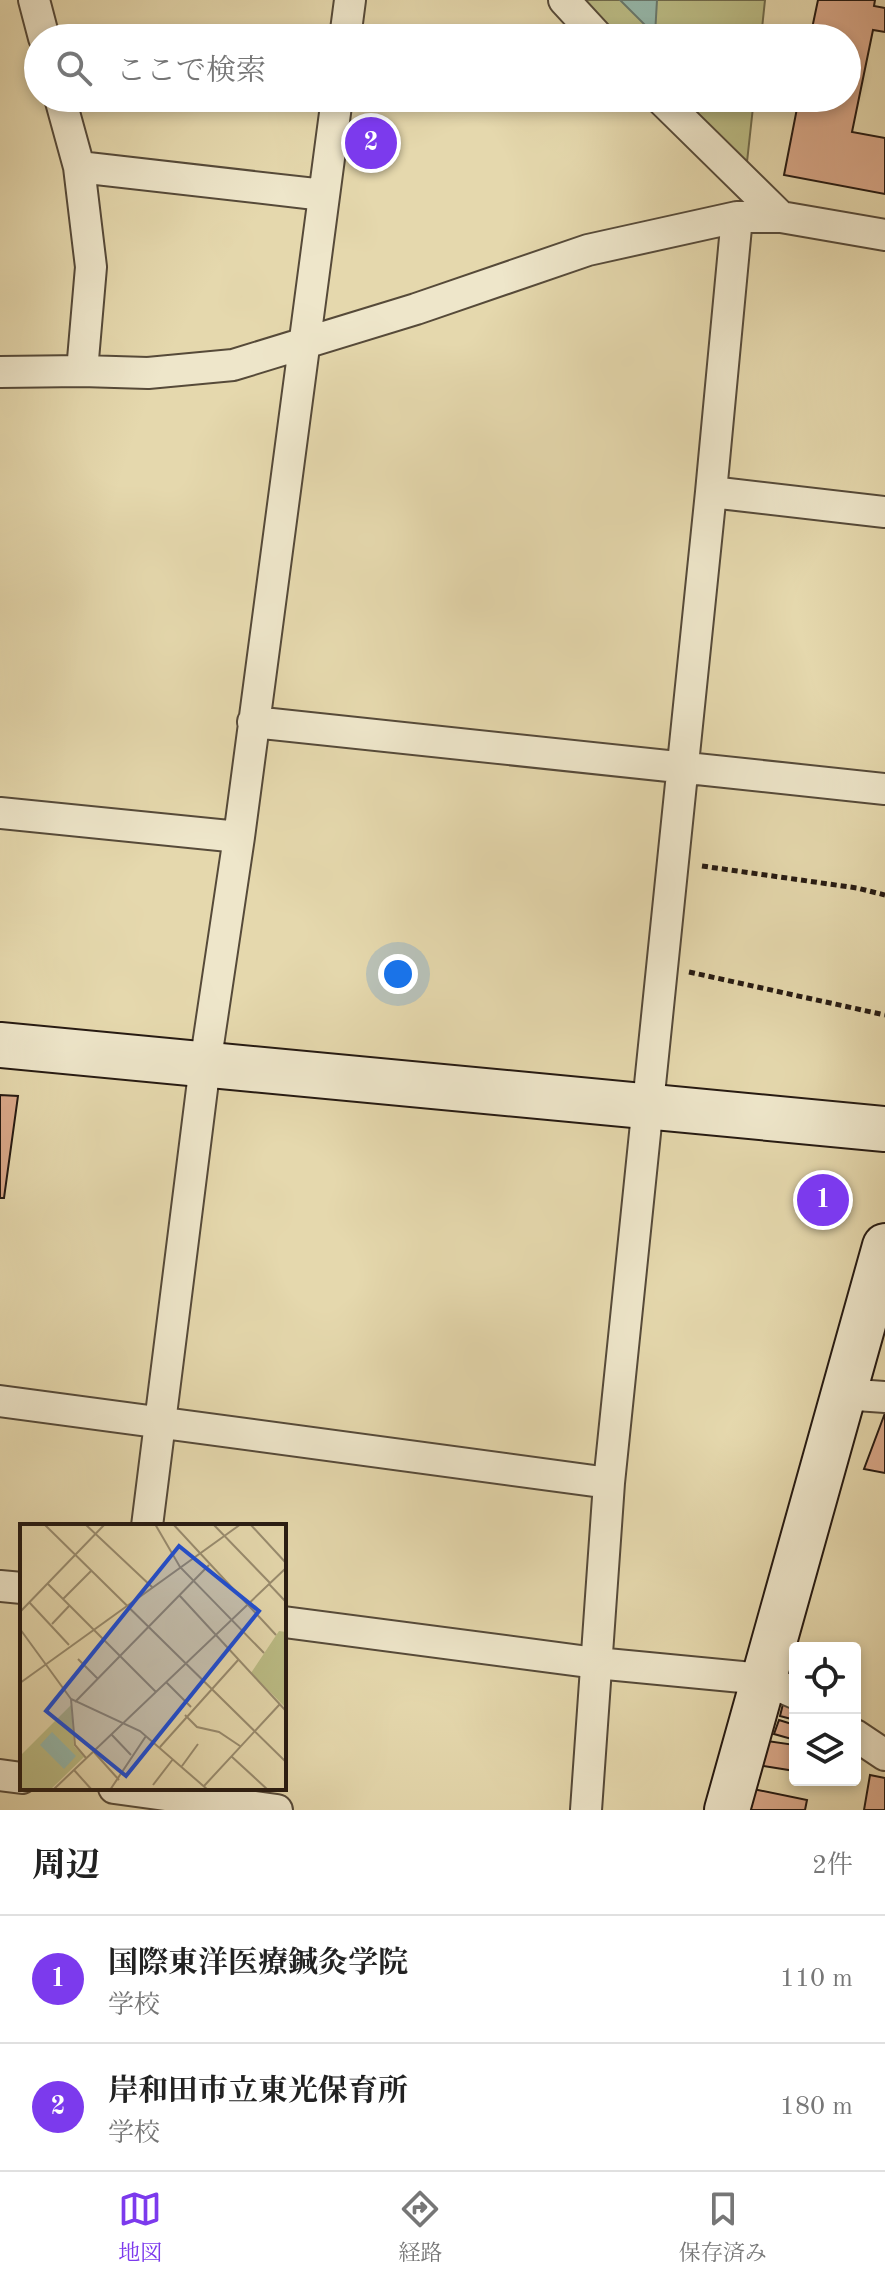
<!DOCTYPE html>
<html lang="ja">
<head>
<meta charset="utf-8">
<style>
	:root { --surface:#fff; --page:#f2f2f2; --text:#222; --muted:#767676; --line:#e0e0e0; --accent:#7c3aed }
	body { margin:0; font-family:"Old Standard TT","Noto Serif JP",serif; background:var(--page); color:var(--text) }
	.controls { position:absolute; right:24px; bottom:24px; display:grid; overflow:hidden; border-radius:8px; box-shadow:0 4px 12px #0003 }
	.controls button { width:72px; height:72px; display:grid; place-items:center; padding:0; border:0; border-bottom:2px solid var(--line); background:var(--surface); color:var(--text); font:40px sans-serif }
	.you { position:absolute; left:398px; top:974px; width:28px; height:28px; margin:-20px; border:6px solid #fff; border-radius:50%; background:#1a73e8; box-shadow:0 0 0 12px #1a73e833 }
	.badge { display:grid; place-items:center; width:52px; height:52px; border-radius:50%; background:var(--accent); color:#fff; font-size:26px; font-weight:700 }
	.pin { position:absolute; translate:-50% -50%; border:4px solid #fff; box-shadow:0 2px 8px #0006 }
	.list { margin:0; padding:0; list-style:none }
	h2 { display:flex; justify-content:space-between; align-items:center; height:104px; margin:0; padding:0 32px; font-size:34px }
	h2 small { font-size:26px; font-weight:400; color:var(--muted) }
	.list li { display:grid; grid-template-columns:52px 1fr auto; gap:24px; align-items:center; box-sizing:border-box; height:128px; padding:0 32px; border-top:2px solid var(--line) }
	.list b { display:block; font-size:30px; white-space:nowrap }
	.list p { margin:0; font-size:26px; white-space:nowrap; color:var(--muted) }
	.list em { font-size:26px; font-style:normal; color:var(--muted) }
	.icon { flex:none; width:44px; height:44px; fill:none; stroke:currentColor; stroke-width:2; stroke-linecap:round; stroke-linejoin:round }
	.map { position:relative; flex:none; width:885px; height:1810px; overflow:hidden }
	.search { position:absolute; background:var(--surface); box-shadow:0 4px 12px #0003; left:24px; right:24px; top:24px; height:88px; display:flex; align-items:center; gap:20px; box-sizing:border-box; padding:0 28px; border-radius:44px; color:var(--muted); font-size:30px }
	.sheet { height:360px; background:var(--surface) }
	nav { display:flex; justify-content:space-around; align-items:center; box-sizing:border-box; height:112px; border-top:2px solid var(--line); background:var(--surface); font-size:22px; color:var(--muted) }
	nav a { display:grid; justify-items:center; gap:4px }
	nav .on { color:var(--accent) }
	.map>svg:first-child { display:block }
	.green { fill:#bbbc85; stroke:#706b4c; stroke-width:2 }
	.water { fill:#96b9ac; stroke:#69796e; stroke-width:2 }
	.building { fill:#d9a889; stroke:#261a12; stroke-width:2 }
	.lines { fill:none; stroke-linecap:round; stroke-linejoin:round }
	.street-casing { stroke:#564a39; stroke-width:34 }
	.secondary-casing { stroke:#261a12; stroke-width:48 }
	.path { stroke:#261a12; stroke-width:5; stroke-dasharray:6 4; stroke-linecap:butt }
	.street { stroke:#eee6ca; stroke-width:30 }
	.secondary { stroke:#eee6ca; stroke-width:44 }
	.inset-road { fill:none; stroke:#998c6f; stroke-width:2 }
	.view { fill:#1d4ed8; fill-opacity:0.15; stroke:#1d4ed8; stroke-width:4 }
	.inset-edge { fill:none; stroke:#261a12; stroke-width:4 }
</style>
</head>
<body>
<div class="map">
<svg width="885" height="1810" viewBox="0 0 885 1810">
	<rect width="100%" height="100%" fill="#e5d8ad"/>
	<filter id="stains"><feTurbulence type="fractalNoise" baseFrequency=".0025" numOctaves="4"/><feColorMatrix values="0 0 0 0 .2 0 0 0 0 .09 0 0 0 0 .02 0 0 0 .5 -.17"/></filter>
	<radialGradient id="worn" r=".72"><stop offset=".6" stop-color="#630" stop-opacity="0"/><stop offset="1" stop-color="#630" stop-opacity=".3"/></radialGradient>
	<path class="green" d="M575 0H765L761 38H609Z
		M675 98H754L746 171Z"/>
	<path class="water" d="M620 0H657L655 35Z"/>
	<path class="building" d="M818 0H875L874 6 885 8V32L873 30 852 132 885 138V194L784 175 799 98H847V38H810Z
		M0 1095 18 1096 4 1198H0Z
		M885 1413V1473L864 1469Z
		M784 1700 795 1703V1720L780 1716Z
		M779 1720 795 1725V1740L774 1734Z
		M760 1740 795 1745V1771L757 1765Z
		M870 1775 885 1778V1810H864Z
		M753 1789 807 1800 805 1810H749Z"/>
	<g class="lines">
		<g class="street-casing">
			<path id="street" d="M34 0 44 38
				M564 0 599 38
				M345 38 350 0
				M60 98 79 167 91 267 82 371
				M660 98 781 217
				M79 167 324 195
				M0 372 82 371 148 373 233 365 416 309 588 250 737 217H781L885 235
				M711 492 885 512
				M253 722 885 789
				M0 813 239 837
				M842 1394 885 1397
				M0 1401 609 1483
				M147 1526 205 1065 239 837 337 98
				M0 1586 22 1588
				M284 1622 596 1663 763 1679 795 1693
				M855 1735 885 1755
				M0 1775 22 1778
				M114 1788 277 1810
				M586 1810 609 1483 711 492 737 217"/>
		</g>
		<g class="secondary-casing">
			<path id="secondary" d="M0 1045 885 1129
				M727 1810 885 1246"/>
		</g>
		<path class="path" d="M702 866 857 888 885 895
			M689 972 885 1015"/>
		<use href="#street" class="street"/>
		<use href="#secondary" class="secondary"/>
	</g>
	<g transform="translate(20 1524)">
		<rect width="266" height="266" fill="#e5d8ad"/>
		<path d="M259 107 266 108V184L231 149ZM51 181 54 222 64 233 30 266H0V232Z" fill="#bbbc85"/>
		<path d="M32 208 56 232 44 245 20 221Z" fill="#96b9ac"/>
		<path class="inset-road" d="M24 0 266 238M65 0 132 63M135 0 160 43 244 129M153 0 256 111M193 0 250 59M230 0 266 39M28 60 136 168M249 60 266 78M160 72 266 187M43 75 71 47M9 78 49 121M0 88 85 0M32 100 50 81M0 105 51 175 120 207 188 266M58 135 78 155M146 158 171 183M0 159 221 0M51 175 55 221 66 234M55 178 189 41M165 191 177 203 199 208 220 222M91 210 111 231M140 223 219 135M73 227 99 256M211 232 248 266M162 242 178 220M54 246 72 266M133 261 153 235M184 262 260 180M33 266 266 44M90 266 126 212"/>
		<path class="view" d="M159 22 239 87 106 252 26 187Z"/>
		<rect width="266" height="266" class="inset-edge"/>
	</g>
	<rect width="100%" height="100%" filter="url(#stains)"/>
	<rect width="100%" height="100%" fill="url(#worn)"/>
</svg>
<div class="controls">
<button><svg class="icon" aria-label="locate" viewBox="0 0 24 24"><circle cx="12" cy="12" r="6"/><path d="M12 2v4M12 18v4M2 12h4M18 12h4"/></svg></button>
<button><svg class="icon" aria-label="layers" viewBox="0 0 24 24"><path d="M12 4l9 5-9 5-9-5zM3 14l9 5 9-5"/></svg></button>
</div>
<div class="you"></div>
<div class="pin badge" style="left:823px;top:1200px">1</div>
<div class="pin badge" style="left:371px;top:143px">2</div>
<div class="search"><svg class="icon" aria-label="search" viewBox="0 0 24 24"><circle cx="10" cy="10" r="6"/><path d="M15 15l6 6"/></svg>ここで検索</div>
</div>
<section class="sheet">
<h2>周辺<small>2件</small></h2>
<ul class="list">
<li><span class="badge">1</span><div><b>国際東洋医療鍼灸学院</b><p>学校</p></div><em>110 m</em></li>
<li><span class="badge">2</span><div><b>岸和田市立東光保育所</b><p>学校</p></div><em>180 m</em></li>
</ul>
</section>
<nav>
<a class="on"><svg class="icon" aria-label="map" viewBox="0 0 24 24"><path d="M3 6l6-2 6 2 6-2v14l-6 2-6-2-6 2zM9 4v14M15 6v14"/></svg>地図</a>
<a><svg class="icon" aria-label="directions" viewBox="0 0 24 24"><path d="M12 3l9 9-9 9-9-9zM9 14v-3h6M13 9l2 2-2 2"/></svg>経路</a>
<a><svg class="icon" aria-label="saved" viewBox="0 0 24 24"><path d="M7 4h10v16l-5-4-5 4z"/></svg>保存済み</a>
</nav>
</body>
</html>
